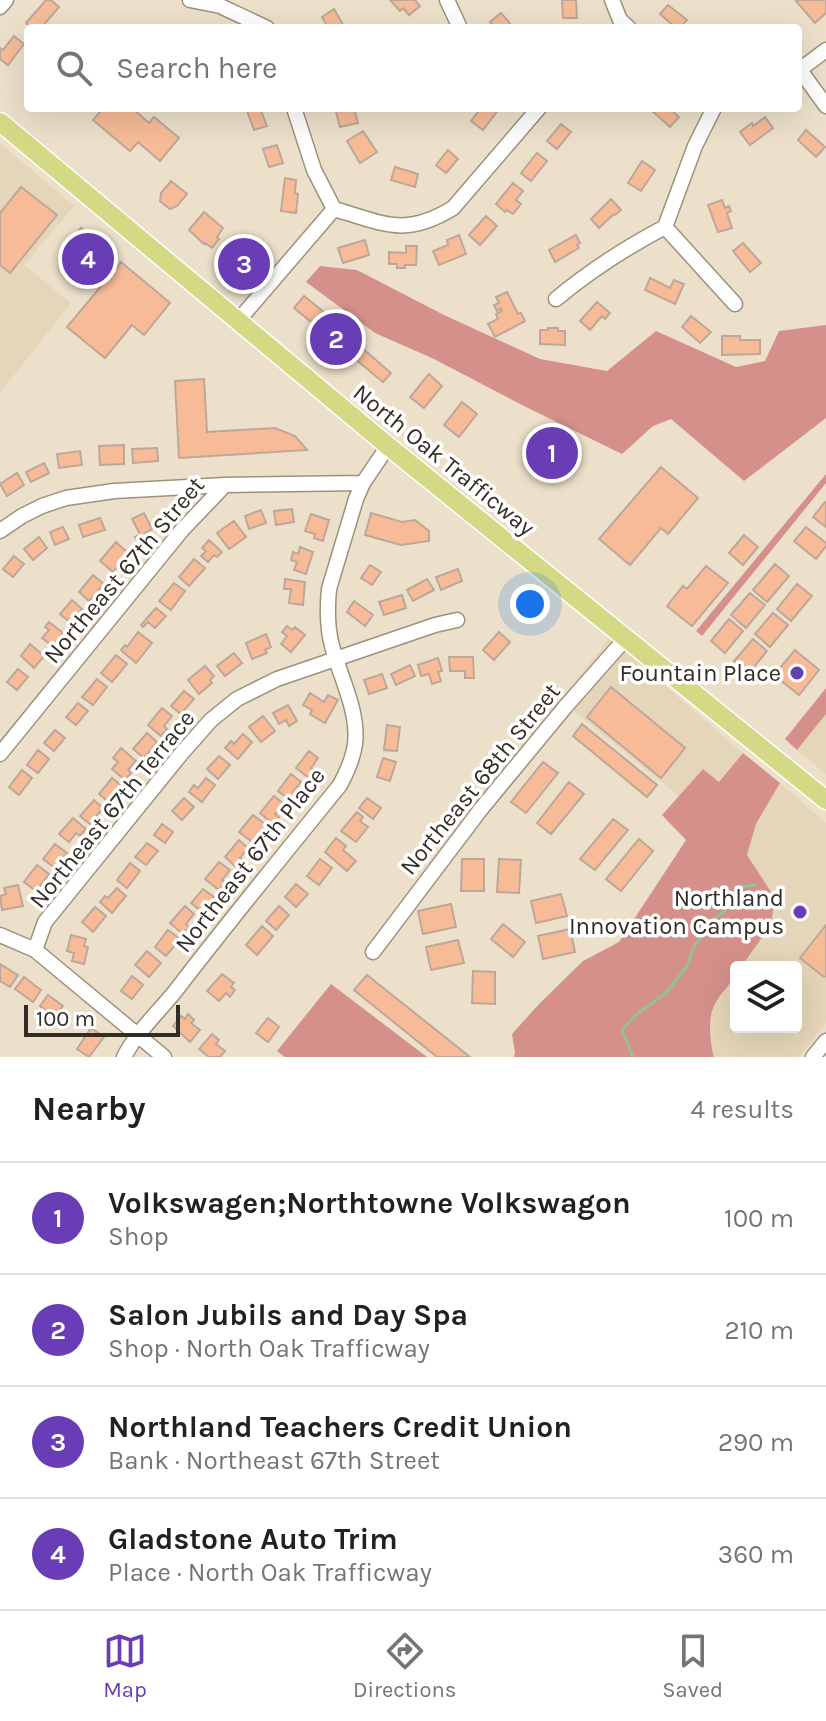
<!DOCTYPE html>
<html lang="en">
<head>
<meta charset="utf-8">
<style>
	:root { --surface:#fff; --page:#f2f2f2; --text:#202124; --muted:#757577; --line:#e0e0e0; --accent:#683db5 }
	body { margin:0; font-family:Karla,sans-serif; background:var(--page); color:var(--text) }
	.controls { position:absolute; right:24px; bottom:24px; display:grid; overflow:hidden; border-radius:8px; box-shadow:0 8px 32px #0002 }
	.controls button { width:72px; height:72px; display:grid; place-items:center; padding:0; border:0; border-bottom:2px solid var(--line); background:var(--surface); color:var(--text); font:40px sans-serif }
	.scale { position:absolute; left:24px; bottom:20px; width:156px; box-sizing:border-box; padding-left:8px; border:4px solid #322d25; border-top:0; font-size:22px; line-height:28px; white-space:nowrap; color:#322d25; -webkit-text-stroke:6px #fff; paint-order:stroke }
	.you { position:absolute; left:530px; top:604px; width:28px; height:28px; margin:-20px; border:6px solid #fff; border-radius:50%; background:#1a73e8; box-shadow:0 0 0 12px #1a73e833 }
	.badge { display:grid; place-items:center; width:52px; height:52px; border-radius:50%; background:var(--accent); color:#fff; font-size:26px; font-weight:700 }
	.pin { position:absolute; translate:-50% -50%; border:4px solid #fff; box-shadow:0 2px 8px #0006 }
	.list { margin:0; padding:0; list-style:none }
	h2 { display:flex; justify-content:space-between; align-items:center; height:104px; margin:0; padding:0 32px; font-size:34px }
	h2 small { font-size:26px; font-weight:400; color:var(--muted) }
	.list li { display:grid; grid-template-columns:52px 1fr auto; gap:24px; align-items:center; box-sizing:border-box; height:112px; padding:0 32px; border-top:2px solid var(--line) }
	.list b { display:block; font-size:30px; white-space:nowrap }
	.list p { margin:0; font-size:26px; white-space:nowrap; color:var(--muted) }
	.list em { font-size:26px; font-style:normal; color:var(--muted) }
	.icon { flex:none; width:44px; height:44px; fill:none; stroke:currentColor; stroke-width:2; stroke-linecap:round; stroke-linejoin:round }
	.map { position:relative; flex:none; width:826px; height:1057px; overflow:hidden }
	.search { position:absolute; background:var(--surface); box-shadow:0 8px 32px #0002; left:24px; right:24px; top:24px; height:88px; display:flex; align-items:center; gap:20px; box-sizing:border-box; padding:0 28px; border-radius:8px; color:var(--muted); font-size:30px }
	.sheet { height:552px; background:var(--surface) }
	nav { display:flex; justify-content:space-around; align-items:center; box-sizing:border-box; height:112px; border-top:2px solid var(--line); background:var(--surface); font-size:22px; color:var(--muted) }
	nav a { display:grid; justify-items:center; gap:4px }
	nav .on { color:var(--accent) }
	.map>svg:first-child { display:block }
	.built { fill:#e5d6b9 }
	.forest { fill:#d5908b }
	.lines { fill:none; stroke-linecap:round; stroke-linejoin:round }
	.stream { stroke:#94c290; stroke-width:3 }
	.building { fill:#f7bc97; stroke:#bea79a; stroke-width:2 }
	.minor-casing { stroke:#9c917d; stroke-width:17 }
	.major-casing { stroke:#fff; stroke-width:21 }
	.minor { stroke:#fff; stroke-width:14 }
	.major { stroke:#d4d985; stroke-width:18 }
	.poi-dot { fill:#683db5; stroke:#fff; stroke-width:3 }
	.labels { text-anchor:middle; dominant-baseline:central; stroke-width:7; stroke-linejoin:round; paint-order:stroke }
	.street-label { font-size:24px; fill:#322d25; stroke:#fff }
	.poi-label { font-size:24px; fill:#322d25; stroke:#fff; text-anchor:end }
</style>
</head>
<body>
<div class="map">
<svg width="826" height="1057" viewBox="0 0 826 1057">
	<rect width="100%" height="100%" fill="#ece0ca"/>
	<path class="built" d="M0 143 74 206 24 265 71 303 0 393Z
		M610 638 743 753 719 782 703 769 679 796 560 700Z
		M826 714V774L797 750Z
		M780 783 826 823V1023L799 1057H714L710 1046 712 1008 736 974V1027H796V967H741L771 924 775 898 747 855 756 824Z"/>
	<path class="forest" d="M320 266 357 270 444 315 540 359 607 371 656 331 736 367 765 361 779 331 826 325V418L744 481 671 419 653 426 622 454 524 406 434 359 375 333 306 282Z
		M826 474V483L702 636 696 631Z
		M826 688V714L797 750 785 739Z
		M743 753 780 783 756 824 747 855 775 898 771 925 741 967H736C736 982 720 992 714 1006 708 1017 710 1045 714 1057H514L515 1053 512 1034 539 1004 583 961 619 942 686 840 662 815 703 769 719 782Z
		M331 984 427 1057H285L277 1051Z"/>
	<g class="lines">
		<path class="stream" d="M633 1057 622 1030 636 1015 667 992 687 966 693 949 712 920 725 911 733 893 745 886 755 885"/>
	</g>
	<path class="building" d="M46 0H51L59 7 41 28H31L26 23Z
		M390 0H415L420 6 409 15 403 8 400 11Z
		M562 0H576L577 18H563Z
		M798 0H826V13L815 23 796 1Z
		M668 5 687 20 680 28H676L660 14Z
		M334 9 345 28H328L322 17Z
		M501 13 509 22 513 28H495L490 22Z
		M14 36 24 44 8 65 0 59V48L3 50Z
		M103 108H132L149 123 154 117 179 138 160 161 138 142 130 151 93 120Z
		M246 108H260L267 126 254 130Z
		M335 108H354L358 123 340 127Z
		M481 108 499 109 483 130 471 121Z
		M649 108H669L679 117 670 127Z
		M765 117 773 128 750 145 740 132 752 123 753 126Z
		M561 124 571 132 557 149 547 141Z
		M806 130 825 147 816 157 798 140Z
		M363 131 377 152 360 163 347 141Z
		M277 145 283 163 269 167 263 149Z
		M448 150 458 159 446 173 436 165Z
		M537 153 547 161 531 181 521 173Z
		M642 161 655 170 641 191 628 183Z
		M395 167 418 174 415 187 391 180Z
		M285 178 296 180 295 193 298 194 296 213 281 211Z
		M171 181 187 194 177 206 170 209 160 201 161 193Z
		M513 183 523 191 516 200 521 204 513 214 507 210 505 212 496 204Z
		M21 187 57 215 10 273 0 265V213Z
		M611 199 621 210 615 215 614 214 599 228 591 219Z
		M722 200 725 208 729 206 731 211 727 213 732 228 718 232 708 205Z
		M204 212 223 228 217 237 219 239 212 248 205 243 204 244 189 230Z
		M486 216 497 226 480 245 469 235Z
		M81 228 106 250 83 278 70 267 84 251 71 240Z
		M459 235 466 254 439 265 433 251 448 245 447 240Z
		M576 235 580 243 577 245 579 248 555 262 549 250Z
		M365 240 369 255 343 263 338 248Z
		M743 243 761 263 750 272 733 251Z
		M406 246H417L416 265H405V268H397V264H389V252L406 253Z
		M241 251 257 265 247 277 231 263Z
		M121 262 170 303 144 335 132 325 105 358 67 327Z
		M650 278 670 288 674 280 684 284 675 304 645 290Z
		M507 292 518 314 521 313 525 321 495 337 488 324 498 319 496 314 502 311 501 308 497 311 494 305 499 303 496 297Z
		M304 296 325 313 315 325 294 308Z
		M597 302 610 313 605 319 602 316 590 330 580 321Z
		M691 316 711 332 700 343 682 327Z
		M331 327 348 341 341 350 324 336Z
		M548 328H558V331H565V345L540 344V330H548Z
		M722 336H740V340H760V354L722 355Z
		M362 348 391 373 383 382 354 358Z
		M429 374 442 386 424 408 410 397Z
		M204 379 207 432 275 428 295 436 307 450 179 458 175 381Z
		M462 402 477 414 459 437 444 425Z
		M541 430 578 461 566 474 554 465 550 470 533 456 537 450 530 444Z
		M124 445V464L100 465 99 446Z
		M157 448 158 461 133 463 132 449Z
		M80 451 82 465 59 468 57 454Z
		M44 463 49 473 31 482 26 472Z
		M661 467 698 498 668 534 661 528 630 565 599 539Z
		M17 473 24 485 7 496 0 484Z
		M825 502 826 503V527L813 517Z
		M292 509 294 522 276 525 274 511Z
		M261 510 266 523 249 529 245 516Z
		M144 513 152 529 145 533 148 540 139 545 135 537 140 534 132 519Z
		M371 513 402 522 415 520 429 531V541L401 545 365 535Z
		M311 514 329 520 323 541 314 538 315 534 305 531Z
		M100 518 105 530 83 537 79 525Z
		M234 521 246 537 229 549 217 533Z
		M63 527 69 539 55 545 50 532Z
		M806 527 826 543V546L816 559 794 541Z
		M744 535 758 547 743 565 729 553Z
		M39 537 47 548 33 560 24 549Z
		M209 540 222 552 217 557 214 555 208 562 201 556 206 551 202 548Z
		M116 542 128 553 113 572 100 561Z
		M300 547 313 552 306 574 294 570 297 562 291 560 293 552 298 554Z
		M14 556 24 564 13 577 3 569Z
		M194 559 205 568 189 586 179 577Z
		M775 564 789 576 767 602 753 590Z
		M370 565 381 572 372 585 361 578Z
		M706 566 728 583 692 626 667 606 683 586 687 589Z
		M458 569 462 581 441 590 436 577Z
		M93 575 104 584 89 601 79 592Z
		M285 579 305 582 303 605 289 603 291 589H284Z
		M427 579 434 590 413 601 407 590Z
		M174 583 185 591 171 610 159 601Z
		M797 584 812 596 791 621 777 609Z
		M750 593 765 605 746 628 731 615Z
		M402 595 406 608 384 615 379 602Z
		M72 600 82 609 71 623 60 614Z
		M354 601 373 615 365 626 347 612Z
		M156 608 166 616 155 628 148 622 143 627 141 625Z
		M773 613 788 625 770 647 755 634Z
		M729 619 743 631 725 653 711 641Z
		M49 622 63 633 53 646 42 638 49 630 45 627Z
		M287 626 292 630 295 627 305 635 291 652 281 644 287 636 282 632Z
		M138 632 152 643 136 663 121 650 125 645 127 647Z
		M499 632 510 642 494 660 483 650Z
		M266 634 271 647 265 650 267 653 252 659 246 643Z
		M753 639 767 651 749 673 734 661Z
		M30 644 44 656 34 668 21 656Z
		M795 650 819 670 799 695 774 675Z
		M234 653 242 663 225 676 217 666Z
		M116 655 127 664 112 682 101 673Z
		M449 657H473L474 678H465V671H450Z
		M438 658 442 671 438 672 441 681 432 684 429 674 421 676 418 665Z
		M410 665 415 676 396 685 391 674Z
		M205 666 214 676 210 680 212 683 199 694 188 680Z
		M18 669 28 677 17 690 7 682Z
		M382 674 387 688 369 694 364 680Z
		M97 679 107 687 93 705 82 697Z
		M611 687 685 748 661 778 587 717Z
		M184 691 194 699 181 714 171 706Z
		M310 693 324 702 328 695 338 700 325 723 310 714 312 710 303 705Z
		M78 703 88 711 76 725 66 717Z
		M288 705 297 721 289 726 286 720 279 724 273 713Z
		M162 708 172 716 164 726 167 729 161 736 148 725Z
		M263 716 275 731 261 742 249 727Z
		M582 724 657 785 647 797 573 736Z
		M387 725 400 727 397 751 384 750Z
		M55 730 65 738 54 751 44 743Z
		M147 733 157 742 144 758 133 749Z
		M243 734 252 742 238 759 225 748 231 741 234 744Z
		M121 748 136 761 128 770 131 773 125 780 112 769 118 762 113 758Z
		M38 750 49 759 38 773 27 765Z
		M309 751 318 758 311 768 315 771 309 778 296 768Z
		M219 756 230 765 218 779 207 769Z
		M383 758 396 762 390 781 377 777Z
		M543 762 558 773 526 813 511 802Z
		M22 770 32 778 19 795 9 787Z
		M291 774 301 782 293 792 296 794 291 801 278 791Z
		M112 778 122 786 109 802 99 794Z
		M206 778 215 785 202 802 189 792 194 785 198 788Z
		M569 782 584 794 551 834 537 823Z
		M274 796 284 804 275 814 279 817 273 824 260 813Z
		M184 798 194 807 182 820 172 811Z
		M367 798 381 808 373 819 359 808Z
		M94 800 103 808 90 824 80 816Z
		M357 812 363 817 360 821 368 827 356 842 341 831Z
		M253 815 266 825 259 835 262 837 256 845 239 832Z
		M73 818 86 829 80 836 76 833 69 842 59 834Z
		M613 819 628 830 595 870 580 859Z
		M162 824 173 832 165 843 154 835Z
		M336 838 346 846 343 850 356 861 347 871 325 852Z
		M639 839 653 851 621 891 606 879Z
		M239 840 248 848 240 858 243 860 237 868 225 857Z
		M147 843 158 851 146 865 135 857Z
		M55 844 67 853 55 868 43 859Z
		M320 859 332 868 319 885 307 876Z
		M462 859H484V891H461Z
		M499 859 521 860 519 893 497 892Z
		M219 862 230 870 222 880 225 882 219 890 205 879Z
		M130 863 140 871 127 888 117 880Z
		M37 865 49 874 36 891 24 882Z
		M296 884 308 894 296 907 285 897Z
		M18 885 23 906 2 910 0 896 6 894 4 888Z
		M117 888 126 896 112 913 100 902 105 896 108 898Z
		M203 889 214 897 202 912 191 903Z
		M561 894 567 916 536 923 531 901Z
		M451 904 456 927 423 934 418 911Z
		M185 906 194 914 186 924 189 927 183 934 170 923Z
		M279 906 289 915 276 930 266 921Z
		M95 907 106 916 93 932 82 922Z
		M503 924 525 942 513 957 491 939Z
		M826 925V975L824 977 800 958Z
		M262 926 273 936 257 955 246 945Z
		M570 929 575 952 543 959 538 936Z
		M168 930 180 939 166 956 155 947Z
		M71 935 86 939 84 946 88 947 84 964 72 961 74 953 67 951Z
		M458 940 464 963 431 970 426 947Z
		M147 951 161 963 149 977 135 965Z
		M0 964 18 975 10 987 0 981Z
		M473 971 495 972V1004L472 1003Z
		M222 974 234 983 231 987 235 990 230 997 226 993 219 1001 207 991Z
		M367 975 470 1057H437L354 990Z
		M132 976 143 985 132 999 121 991Z
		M24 977 41 990 33 1002 15 989Z
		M48 995 63 1006 54 1017 40 1006Z
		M188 1014 194 1020 191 1023 200 1030 190 1042 173 1026 181 1016 185 1019Z
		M268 1018 279 1027 268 1042 256 1033Z
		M91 1028 104 1037 89 1057 77 1049Z
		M212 1034 219 1040 216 1044 225 1051 220 1057H209L199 1049Z"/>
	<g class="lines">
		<g class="minor-casing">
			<path id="minor" d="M190 0 220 6 267 28
				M447 0 460 28
				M612 0 620 20 629 28
				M0 7 6 0
				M800 70 826 106
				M798 71 826 50
				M294 108 314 170 334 209
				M334 209C383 223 404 238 453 208L539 108
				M665 227 735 304
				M556 299C591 270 625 248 665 227L695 146 714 108
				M237 322 334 209
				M0 531 22 516 42 506 66 498 114 491 225 485 363 483
				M0 754 182 530 225 485
				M0 935 35 950 164 1057
				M35 950 45 922 181 754 211 720 237 699 277 679 435 625 457 620
				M373 952 481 809 566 706 626 638
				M124 1057C137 1031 159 1012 177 989 230 920 285 853 340 785 347 772 353 759 355 744 359 711 340 677 332 646 327 627 327 609 329 589L356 499 363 483 388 446
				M813 1057 826 1041"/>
		</g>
		<g class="major-casing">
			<path id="major" d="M0 122 388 446 826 800"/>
		</g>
		<use href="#minor" class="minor"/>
		<use href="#major" class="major"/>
	</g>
	<g class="poi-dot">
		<circle cx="797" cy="673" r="8"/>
		<circle cx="800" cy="912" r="8"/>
	</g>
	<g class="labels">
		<g class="street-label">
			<text transform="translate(444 460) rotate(39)">North Oak Trafficway</text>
			<text transform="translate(124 570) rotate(-50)">Northeast 67th Street</text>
			<text transform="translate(480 779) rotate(-51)">Northeast 68th Street</text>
			<text transform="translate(112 809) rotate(-51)">Northeast 67th Terrace</text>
			<text transform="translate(250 860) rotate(-52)">Northeast 67th Place</text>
		</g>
		<g class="poi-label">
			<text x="781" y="673">Fountain Place</text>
			<text x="784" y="898">Northland<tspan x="784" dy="28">Innovation Campus</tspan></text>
		</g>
	</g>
</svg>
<div class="controls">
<button><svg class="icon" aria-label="layers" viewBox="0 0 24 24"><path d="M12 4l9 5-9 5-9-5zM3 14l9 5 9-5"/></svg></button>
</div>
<div class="scale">100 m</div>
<div class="you"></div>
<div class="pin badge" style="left:552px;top:453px">1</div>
<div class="pin badge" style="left:336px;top:339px">2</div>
<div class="pin badge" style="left:244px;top:264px">3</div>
<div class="pin badge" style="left:88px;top:259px">4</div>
<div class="search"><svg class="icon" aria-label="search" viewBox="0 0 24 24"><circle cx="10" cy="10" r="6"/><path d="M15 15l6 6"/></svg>Search here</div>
</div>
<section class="sheet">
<h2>Nearby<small>4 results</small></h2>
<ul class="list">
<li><span class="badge">1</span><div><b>Volkswagen;Northtowne Volkswagon</b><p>Shop</p></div><em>100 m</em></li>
<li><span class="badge">2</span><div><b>Salon Jubils and Day Spa</b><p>Shop · North Oak Trafficway</p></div><em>210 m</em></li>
<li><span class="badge">3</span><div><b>Northland Teachers Credit Union</b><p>Bank · Northeast 67th Street</p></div><em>290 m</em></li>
<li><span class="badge">4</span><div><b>Gladstone Auto Trim</b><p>Place · North Oak Trafficway</p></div><em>360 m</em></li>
</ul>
</section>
<nav>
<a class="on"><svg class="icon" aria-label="map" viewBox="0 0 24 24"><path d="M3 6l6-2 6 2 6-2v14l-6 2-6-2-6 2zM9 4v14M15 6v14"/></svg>Map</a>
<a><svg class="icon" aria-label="directions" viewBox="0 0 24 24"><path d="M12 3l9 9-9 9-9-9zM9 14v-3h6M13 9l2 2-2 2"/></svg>Directions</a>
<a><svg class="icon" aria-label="saved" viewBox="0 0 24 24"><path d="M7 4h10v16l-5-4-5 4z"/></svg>Saved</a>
</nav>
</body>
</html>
